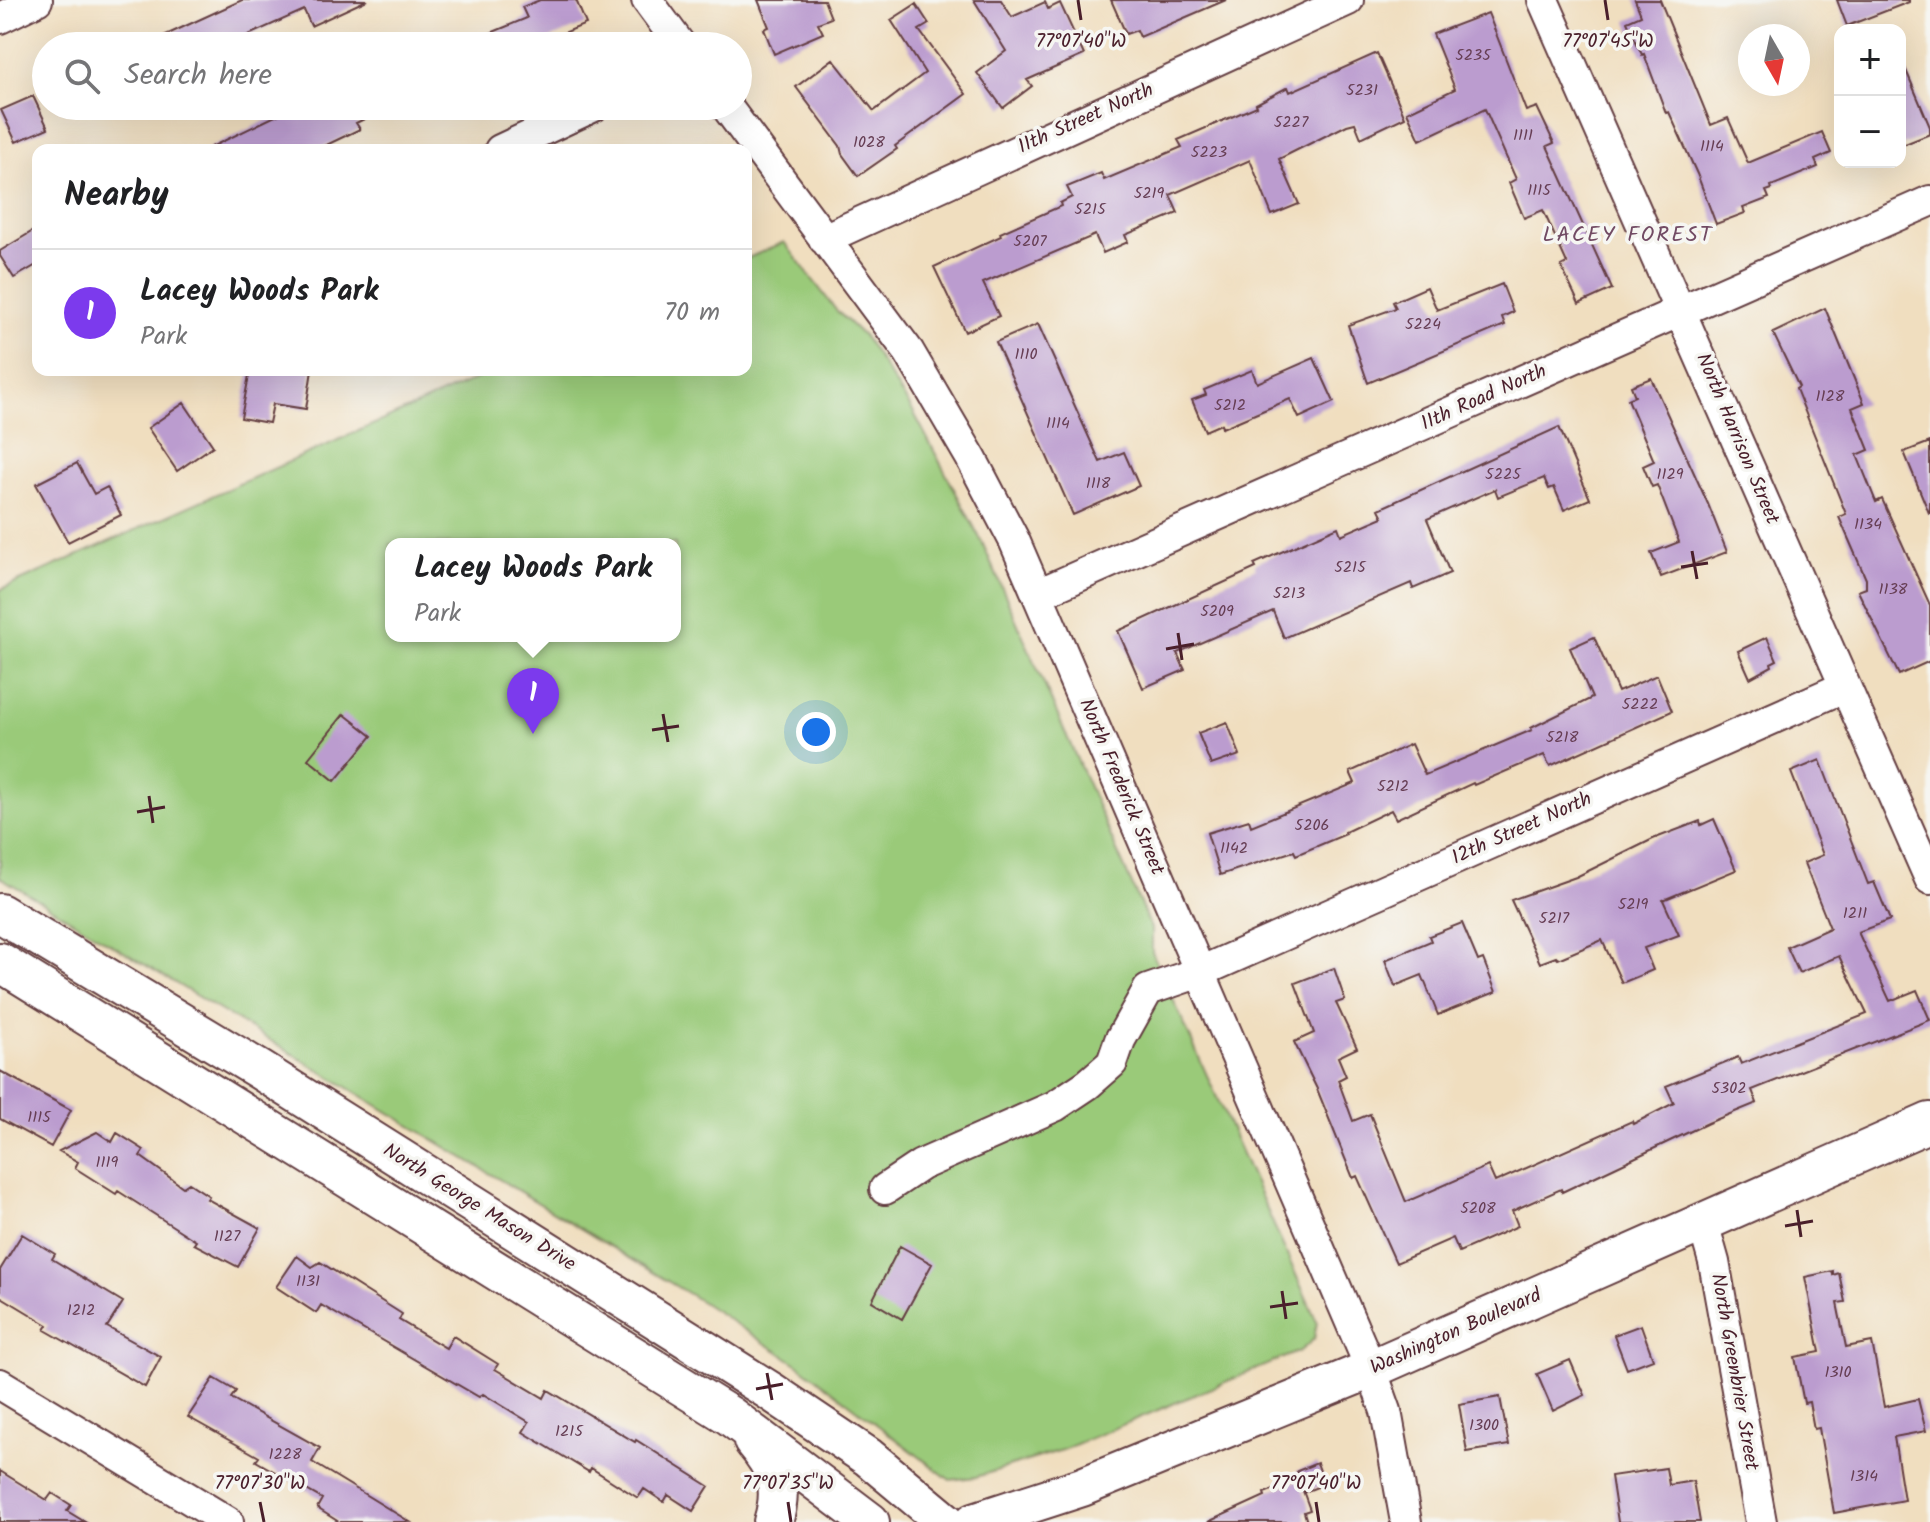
<!DOCTYPE html>
<html lang="en">
<head>
<meta charset="utf-8">
<style>
	:root { --surface:#fff; --page:#f2f2f2; --text:#202124; --muted:#757577; --line:#e0e0e0; --accent:#7c3aed }
	body { margin:0; font-family:Kalam,sans-serif; background:var(--page); color:var(--text) }
	.controls { position:absolute; right:24px; top:24px; display:grid; overflow:hidden; border-radius:16px; box-shadow:0 8px 32px #0002 }
	.controls button { width:72px; height:72px; display:grid; place-items:center; padding:0; border:0; border-bottom:2px solid var(--line); background:var(--surface); color:var(--text); font:40px sans-serif }
	.compass { position:absolute; left:1738px; top:24px; width:72px; height:72px; border-radius:50%; background:var(--surface); box-shadow:0 8px 32px #0002; rotate:171deg }
	.you { position:absolute; left:816px; top:732px; width:28px; height:28px; margin:-20px; border:6px solid #fff; border-radius:50%; background:#1a73e8; box-shadow:0 0 0 12px #1a73e833 }
	.badge { display:grid; place-items:center; width:52px; height:52px; border-radius:50%; background:var(--accent); color:#fff; font-size:26px; font-weight:700 }
	.pin { position:absolute; translate:-50% -66px; filter:drop-shadow(0 2px 4px #0008) }
	.pin::after { content:''; position:absolute; top:42px; width:28px; height:24px; background:inherit; clip-path:polygon(0 0,100% 0,50% 100%) }
	.popup { position:absolute; left:385px; top:538px; width:296px; height:104px; box-sizing:border-box; display:grid; place-content:center; border-radius:16px; background:var(--surface); filter:drop-shadow(0 2px 6px #0005); font-size:26px; white-space:nowrap; color:var(--muted) }
	.popup b { font-size:30px; color:var(--text) }
	.popup::after { content:''; position:absolute; left:50%; top:100%; margin-left:-16px; border:16px solid transparent; border-top-color:var(--surface) }
	.list { margin:0; padding:0; list-style:none }
	h2 { display:flex; justify-content:space-between; align-items:center; height:104px; margin:0; padding:0 32px; font-size:34px }
	h2 small { font-size:26px; font-weight:400; color:var(--muted) }
	.list li { display:grid; grid-template-columns:52px 1fr auto; gap:24px; align-items:center; box-sizing:border-box; height:128px; padding:0 32px; border-top:2px solid var(--line) }
	.list b { display:block; font-size:30px; white-space:nowrap }
	.list p { margin:0; font-size:26px; white-space:nowrap; color:var(--muted) }
	.list em { font-size:26px; font-style:normal; color:var(--muted) }
	.icon { flex:none; width:44px; height:44px; fill:none; stroke:currentColor; stroke-width:2; stroke-linecap:round; stroke-linejoin:round }
	.map { position:relative; flex:none; width:1930px; height:1522px; overflow:hidden }
	.search { position:absolute; background:var(--surface); box-shadow:0 8px 32px #0002; left:32px; top:32px; width:720px; height:88px; display:flex; align-items:center; gap:20px; box-sizing:border-box; padding:0 28px; border-radius:44px; color:var(--muted); font-size:30px }
	.panel { position:absolute; background:var(--surface); box-shadow:0 8px 32px #0002; left:32px; top:144px; width:720px; height:232px; border-radius:16px }
	.map>svg:first-child { display:block }
	.green { fill:#9aca79; stroke:#727452; stroke-width:2; fill-rule:evenodd }
	.building { fill:#bb9ccf }
	.lines { fill:none; stroke-linecap:round; stroke-linejoin:round }
	.minor-casing { stroke:#633c41; stroke-width:34 }
	.major-casing { stroke:#633c41; stroke-width:42 }
	.minor { stroke:#fff; stroke-width:30 }
	.major { stroke:#fff; stroke-width:38 }
	.ticks { fill:none; stroke:#4a1f2b; stroke-width:3 }
	.labels { text-anchor:middle; dominant-baseline:central; stroke-width:7; stroke-linejoin:round; paint-order:stroke }
	.number-label { font-size:16px; fill:#663e54 }
	.street-label { font-size:20px; fill:#4a1f2b; stroke:#f6f6f2 }
	.neighbourhood-label { font-size:22px; letter-spacing:2px; fill:#724b64; stroke:#f6f6f2 }
	.ticks-label { font-size:20px; text-anchor:middle; fill:#4a1f2b; stroke:#f6f6f2; stroke-width:7; stroke-linejoin:round; paint-order:stroke }
</style>
</head>
<body>
<div class="map">
<svg width="1930" height="1522" viewBox="0 0 1930 1522">
	<rect width="100%" height="100%" fill="#f6f6f2"/>
	<filter id="ink" filterUnits="userSpaceOnUse"><feTurbulence type="fractalNoise" baseFrequency=".0125" numOctaves="2"/><feDisplacementMap in="SourceGraphic" scale="16" xChannelSelector="R" yChannelSelector="G"/><feConvolveMatrix kernelMatrix="1 2 1 2 8 2 1 2 1" color-interpolation-filters="sRGB"/></filter>
	<filter id="wash" filterUnits="userSpaceOnUse"><feTurbulence type="fractalNoise" baseFrequency=".006" numOctaves="4" result="noise"/><feDisplacementMap in="SourceGraphic" scale="32" xChannelSelector="R" yChannelSelector="G"/><feGaussianBlur stdDeviation="1.8" result="paint"/><feColorMatrix in="noise" values="0 0 0 0 0 0 0 0 0 0 0 0 0 0 0 0 0 1.4 0 .05"/><feComposite in="paint" operator="in"/></filter>
	<g filter="url(#wash)">
		<rect width="100%" height="100%" fill="#f0debf"/>
		<path class="green" d="M784 242 836 310 865 338 913 411 982 542 1152 931V952L1317 1322 1314 1339 1300 1351 1062 1450 976 1477 950 1480 800 1366 702 1302 0 877V590L496 370H746V259ZM391 544H675V636H391Z"/>
		<g id="blocks">
			<path class="building" d="M242 0H367L311 26 304 10 224 46H142Z
				M540 0H576L586 24 532 46H459L527 18 522 7Z
				M758 0H824L831 18 818 23 823 33 774 54 764 29 769 27Z
				M974 0H1001L1012 17 1045 2 1048 9 1060 3 1084 55 1027 80 1032 86 1003 108 977 73 1006 51Z
				M1111 0H1226L1140 37 1137 30 1126 34Z
				M1635 0H1660L1711 125 1728 118 1748 163 1822 132 1831 153 1815 160 1818 167 1771 186 1772 189 1766 191 1769 198 1743 208 1745 213 1716 224 1697 174 1669 112 1666 113 1644 54 1642 55 1627 21 1641 15Z
				M1837 0H1909V2L1847 26Z
				M916 4 929 24 919 30 966 94 895 146 897 149 858 176 842 154 840 146 796 87 833 59 874 111 925 73 891 20Z
				M1488 13 1526 111 1537 107 1554 143 1547 146 1612 289 1579 304 1561 266 1567 263 1543 210 1524 218 1509 183 1516 179 1485 109 1420 140 1407 112 1455 89 1433 34Z
				M1377 53 1405 117 1361 138 1355 123 1347 125 1279 159 1299 204 1272 215 1250 160 1170 195 1178 213 1125 235 1128 242 1103 253 1095 235 983 283 999 316 965 332 934 267 1001 236 1000 233 1061 206 1060 203 1072 197 1067 187 1101 173 1104 180 1182 147 1178 140 1257 106 1256 104 1288 87 1290 92Z
				M1900 56 1930 127V134L1900 146Z
				M33 96 48 128 16 142 1 110Z
				M296 106H391L356 123 360 129 316 150H205Z
				M38 228V264L14 278 0 256V251Z
				M1502 284 1513 312 1502 317 1505 325 1368 383 1348 325 1396 308 1393 302 1427 287 1437 310Z
				M1825 308 1864 403 1852 408 1869 450 1857 455 1876 502 1882 499 1930 605V661L1899 675 1858 591 1866 588V579L1839 517 1846 514 1796 389 1799 387 1773 333Z
				M1038 324 1100 462 1124 452 1139 486 1073 515 996 342Z
				M1314 358 1334 402 1299 418 1290 399 1222 428 1221 424 1205 431 1192 400 1206 395 1204 390 1252 370 1257 383Z
				M250 370H312L306 409 273 404 269 423 241 418Z
				M1651 378 1708 504 1727 552 1661 577 1651 553 1679 542 1657 485 1652 487 1643 466 1654 461 1628 399 1635 396 1631 386Z
				M184 403 213 446 177 471 148 428Z
				M1559 427 1590 499 1564 510 1554 487 1549 489 1544 478 1498 497 1495 489 1427 519 1450 573 1413 589 1411 583 1284 638 1273 611 1177 653 1185 670 1143 688 1118 631 1256 568 1254 564 1338 527 1341 535 1383 517 1379 509Z
				M1930 442V513H1929L1904 452Z
				M77 463 94 494 107 487 121 515 68 542 36 484Z
				M1594 637 1618 692 1657 675 1672 711 1550 766 1544 755 1474 785 1473 783 1396 819 1391 810 1345 832 1346 834 1296 855 1294 851 1220 875 1207 833 1249 820 1251 826 1355 783 1350 772 1411 744 1425 775 1532 730 1531 728 1592 698 1570 648Z
				M1767 637 1777 660 1771 663 1772 666 1750 678 1738 651Z
				M344 714 372 736 335 781 308 759Z
				M1227 722 1240 755 1211 765 1198 733Z
				M1820 760 1868 884 1874 882 1890 920 1858 932 1890 1001 1917 990 1930 1020 1752 1090 1757 1103 1708 1123 1562 1192 1561 1189 1512 1211 1518 1226 1459 1252 1453 1238 1396 1263 1357 1176 1353 1178 1317 1089 1294 1042 1314 1033 1295 983 1334 968 1345 1000 1336 1003 1357 1048 1338 1057 1346 1076 1338 1080 1353 1121 1370 1114 1406 1202 1488 1166 1495 1182 1632 1121 1633 1124 1674 1103 1666 1086 1738 1057 1741 1064 1867 1014 1839 956 1799 973 1787 947 1830 928 1804 863 1823 855 1791 772Z
				M1714 819 1736 870 1663 900 1679 935 1644 948 1653 970 1622 983 1602 940 1558 959 1556 957 1540 963 1511 900 1576 877 1653 839 1700 821 1701 825Z
				M1462 923 1478 961 1483 959 1496 992 1438 1015 1422 975 1395 986 1385 960 1431 941 1429 936Z
				M0 1071 71 1110 51 1147 0 1119Z
				M97 1132 112 1142 117 1133 144 1150 140 1156 183 1187 189 1183 209 1196 207 1199 260 1228 238 1267 194 1244 196 1241 118 1191 116 1194 75 1168 78 1162 59 1151Z
				M22 1234 55 1254 52 1259 123 1302 107 1327 161 1357 145 1387 45 1330 48 1325 0 1296V1270Z
				M900 1246 932 1264 902 1319 872 1301Z
				M297 1256 312 1267 320 1262 402 1314 399 1320 446 1348 453 1336 498 1364 495 1369 544 1398 548 1390 635 1442 636 1440 709 1486 693 1511 668 1495 664 1502 644 1489 638 1498 591 1468 589 1472 523 1432 529 1422 483 1394 479 1397 321 1305 316 1313 276 1287Z
				M1833 1271V1275L1839 1273 1845 1302 1837 1303 1846 1347 1872 1342 1884 1407 1918 1399 1926 1431 1894 1437 1904 1500 1834 1513 1819 1428 1814 1429 1809 1402 1804 1403 1795 1357 1820 1352 1805 1277Z
				M1641 1325 1653 1359 1627 1369 1614 1335Z
				M1570 1360 1585 1395 1553 1411 1537 1374Z
				M214 1378 236 1391 231 1398 320 1448 312 1462 410 1522H339L317 1508 322 1499 256 1461 259 1457 188 1417Z
				M1500 1397 1509 1445 1467 1452 1459 1404Z
				M1317 1463 1325 1484 1305 1492 1297 1471Z
				M1666 1468 1669 1485 1693 1481 1700 1522H1618L1611 1476Z
				M0 1471 47 1500 52 1493 71 1505 67 1511 85 1522H0Z
				M1299 1480 1310 1510 1304 1512 1307 1522H1208L1265 1496 1264 1493Z"/>
		</g>
	</g>
	<g filter="url(#ink)">
		<use href="#blocks" fill-opacity="0" stroke="#633c41" stroke-width="2"/>
		<g class="lines">
			<g class="minor-casing">
				<path id="minor" d="M647 0 681 46
					M1543 0 1930 879
					M0 18 37 0
					M726 106 909 352 971 458 1014 540 1371 1369 1386 1411 1406 1522
					M500 150 594 106
					M824 239 1348 0
					M1038 594 1930 201
					M885 1189 921 1165 1055 1106 1088 1084 1112 1063 1120 1040 1148 990 1200 972 1844 687
					M1703 1223 1714 1262 1761 1522
					M0 1384 228 1522"/>
			</g>
			<g class="major-casing">
				<path id="major" d="M0 913 260 1070 770 1391 868 1457 946 1522
					M0 962 730 1416 870 1522
					M753 1441C776 1468 784 1487 773 1522
					M974 1522 1082 1487 1371 1369 1930 1122"/>
			</g>
			<use href="#minor" class="minor"/>
			<use href="#major" class="major"/>
		</g>
	</g>
	<path class="ticks" d="M1078 0 1081 20M1605 0 1608 20M1692 551 1697 579M1681 567 1708 563M1178 633 1182 660M1166 649 1194 644M663 714 668 742M652 730 679 726M149 796 153 823M137 812 165 807M1797 1210 1801 1237M1785 1226 1813 1221M1282 1291 1286 1319M1270 1307 1298 1303M767 1373 772 1400M756 1389 783 1384M260 1502 264 1522M788 1502 791 1522M1316 1502 1319 1522"/>
	<g class="labels">
		<g class="number-label">
			<text x="1473" y="55">5235</text>
			<text x="1362" y="90">5231</text>
			<text x="1291" y="122">5227</text>
			<text x="1523" y="135">1111</text>
			<text x="869" y="142">1028</text>
			<text x="1712" y="146">1114</text>
			<text x="1209" y="152">5223</text>
			<text x="1539" y="190">1115</text>
			<text x="1149" y="193">5219</text>
			<text x="1090" y="209">5215</text>
			<text x="1030" y="241">5207</text>
			<text x="1423" y="324">5224</text>
			<text x="1026" y="354">1110</text>
			<text x="1830" y="396">1128</text>
			<text x="1230" y="405">5212</text>
			<text x="1058" y="423">1114</text>
			<text x="1503" y="474">5225</text>
			<text x="1670" y="474">1129</text>
			<text x="1098" y="483">1118</text>
			<text x="1868" y="524">1134</text>
			<text x="1350" y="567">5215</text>
			<text x="1893" y="589">1138</text>
			<text x="1289" y="593">5213</text>
			<text x="1217" y="611">5209</text>
			<text x="1640" y="704">5222</text>
			<text x="1562" y="737">5218</text>
			<text x="1393" y="786">5212</text>
			<text x="1312" y="825">5206</text>
			<text x="1234" y="848">1142</text>
			<text x="1633" y="904">5219</text>
			<text x="1855" y="913">1211</text>
			<text x="1554" y="918">5217</text>
			<text x="1729" y="1088">5302</text>
			<text x="39" y="1117">1115</text>
			<text x="107" y="1162">1119</text>
			<text x="1478" y="1208">5208</text>
			<text x="227" y="1236">1127</text>
			<text x="308" y="1281">1131</text>
			<text x="81" y="1310">1212</text>
			<text x="1838" y="1372">1310</text>
			<text x="1484" y="1425">1300</text>
			<text x="569" y="1431">1215</text>
			<text x="285" y="1454">1228</text>
			<text x="1864" y="1476">1314</text>
		</g>
		<g class="street-label">
			<text transform="translate(1086 119) rotate(-24)">11th Street North</text>
			<text transform="translate(1484 398) rotate(-24)">11th Road North</text>
			<text transform="translate(1737 439) rotate(67)">North Harrison Street</text>
			<text transform="translate(1121 787) rotate(67)">North Frederick Street</text>
			<text transform="translate(1522 829) rotate(-24)">12th Street North</text>
			<text transform="translate(479 1208) rotate(32)">North George Mason Drive</text>
			<text transform="translate(1456 1332) rotate(-24)">Washington Boulevard</text>
			<text transform="translate(1734 1372) rotate(80)">North Greenbrier Street</text>
		</g>
		<g class="neighbourhood-label">
			<text x="1628" y="235">LACEY FOREST</text>
		</g>
	</g>
	<g class="ticks-label">
		<text x="1081" y="47">77°07'40"W</text>
		<text x="1608" y="47">77°07'45"W</text>
		<text x="260" y="1489">77°07'30"W</text>
		<text x="788" y="1489">77°07'35"W</text>
		<text x="1316" y="1489">77°07'40"W</text>
	</g>
</svg>
<div class="controls">
<button>+</button>
<button>−</button>
</div>
<svg class="compass" viewBox="-18 -18 36 36"><path d="M0-13l5 13h-10z" fill="#e53935"/><path d="M0 13l5-13h-10z" fill="#757577"/></svg>
<div class="you"></div>
<div class="pin badge" style="left:533px;top:734px">1</div>
<div class="popup"><b>Lacey Woods Park</b>Park</div>
<div class="search"><svg class="icon" aria-label="search" viewBox="0 0 24 24"><circle cx="10" cy="10" r="6"/><path d="M15 15l6 6"/></svg>Search here</div>
<section class="panel">
<h2>Nearby<small></small></h2>
<ul class="list">
<li><span class="badge">1</span><div><b>Lacey Woods Park</b><p>Park</p></div><em>70 m</em></li>
</ul>
</section>
</div>
</body>
</html>
